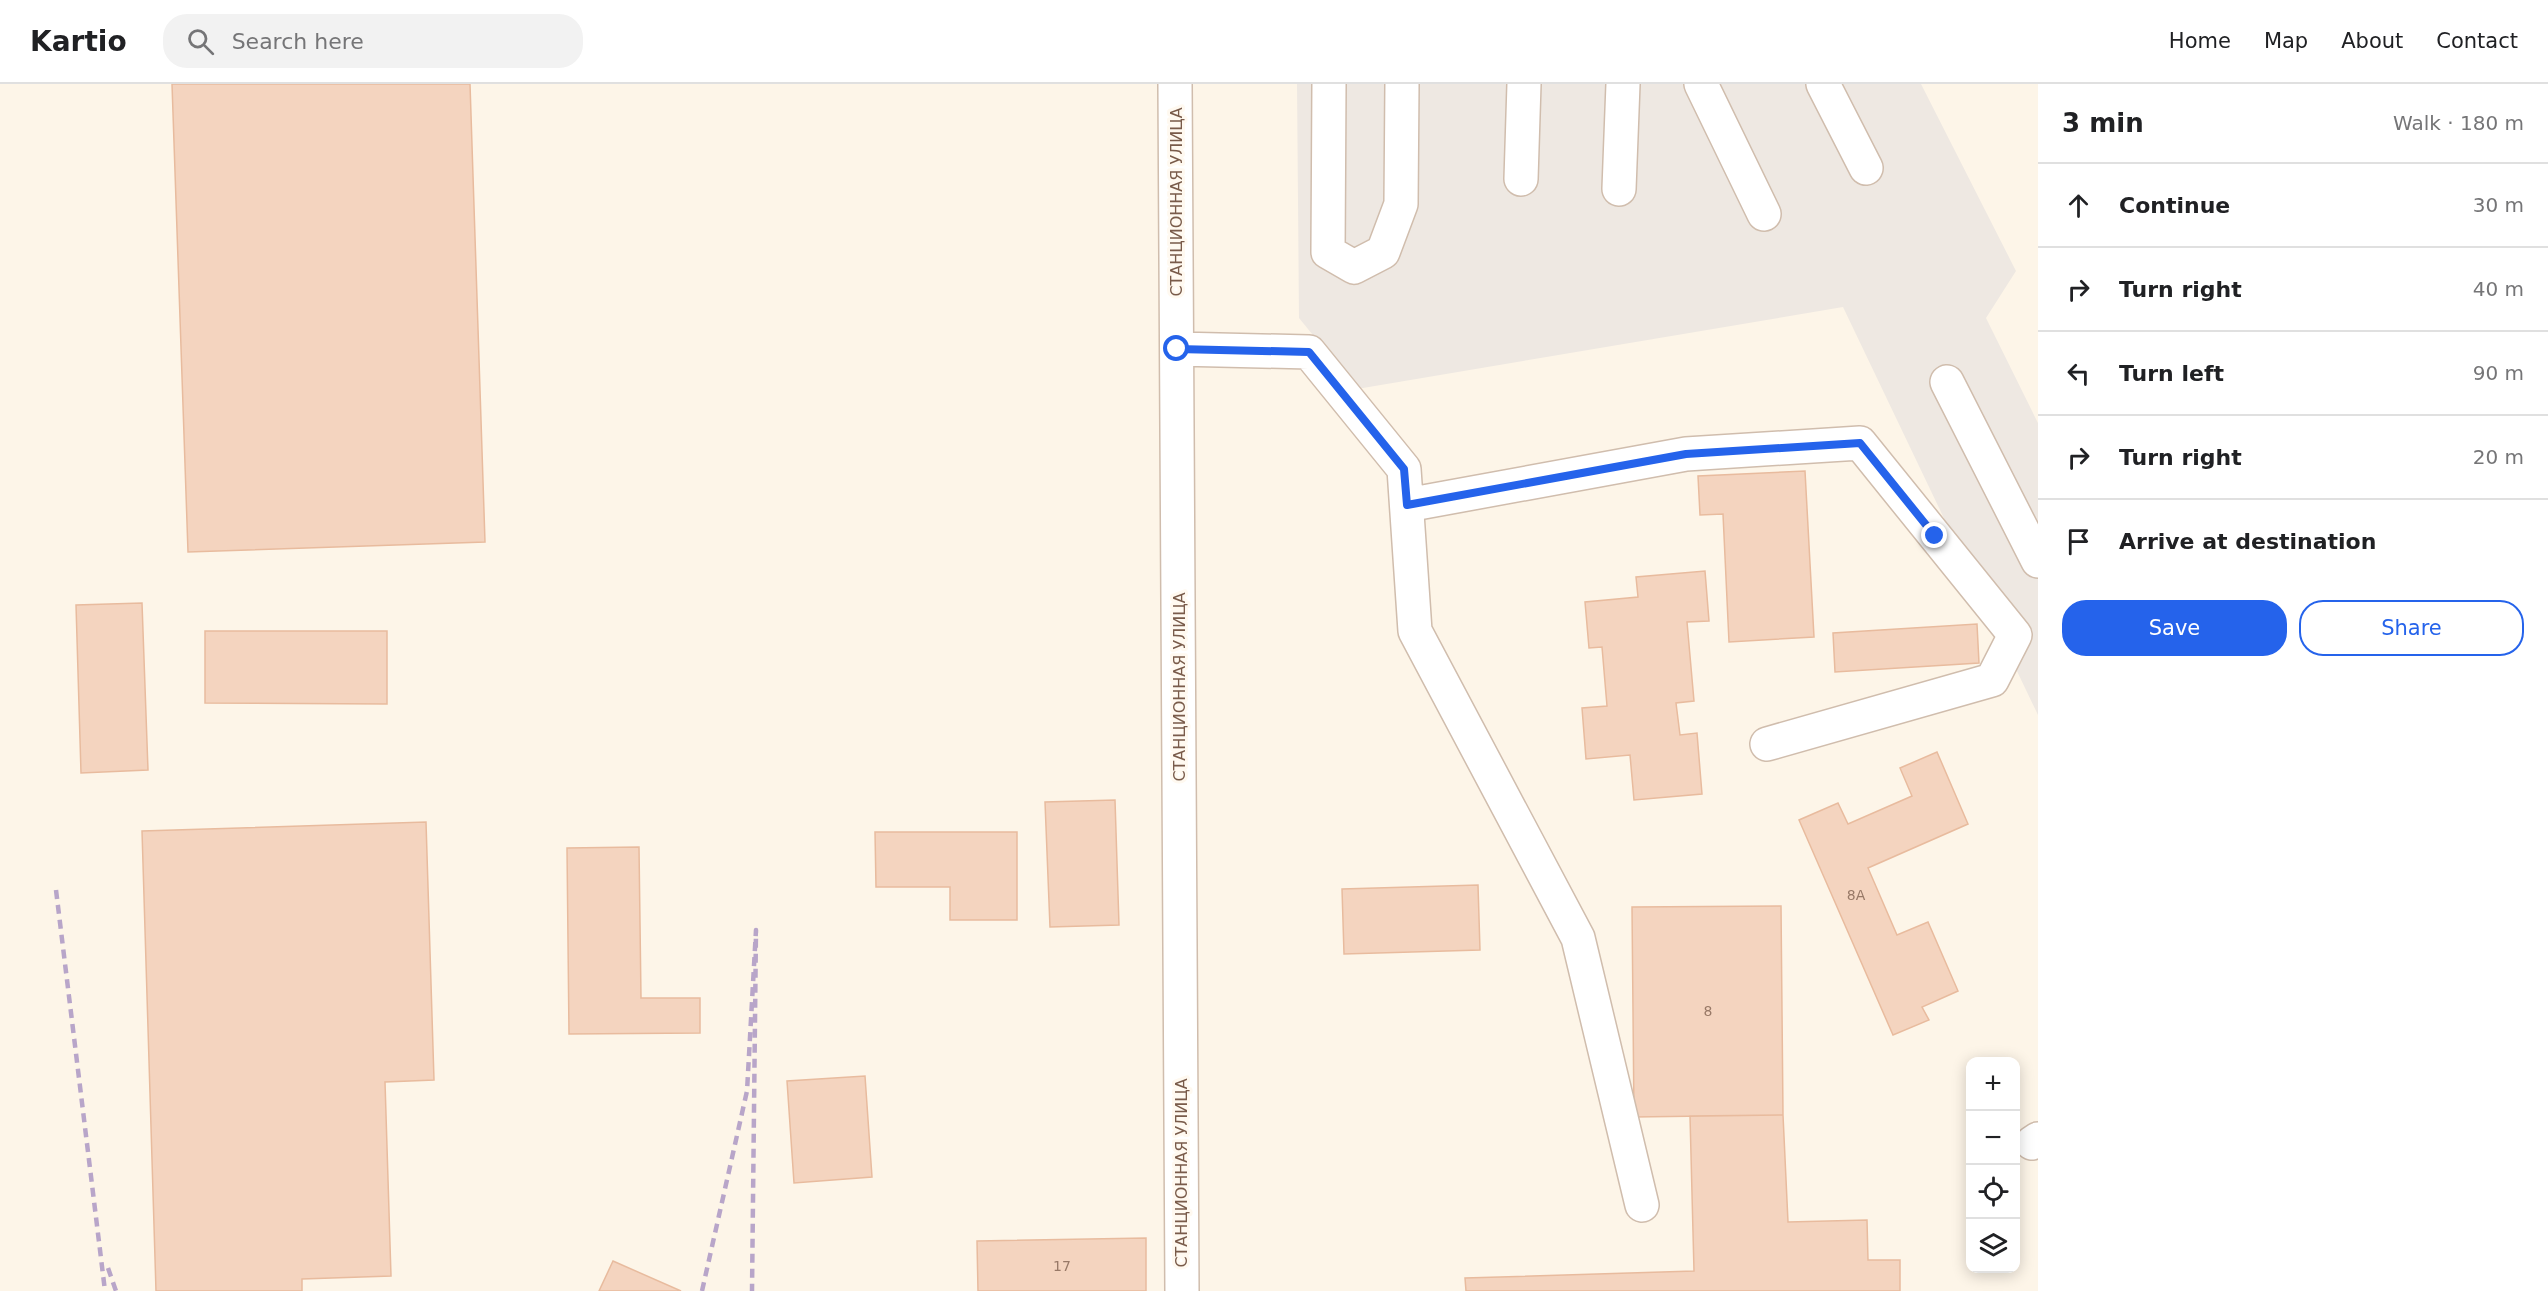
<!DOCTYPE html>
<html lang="en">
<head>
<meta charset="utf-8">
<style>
	:root { --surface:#fff; --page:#f2f2f2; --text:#202124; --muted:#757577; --line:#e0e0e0; --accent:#2563eb }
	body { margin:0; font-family:"DejaVu Sans",sans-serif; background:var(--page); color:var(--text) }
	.controls { position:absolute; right:18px; bottom:18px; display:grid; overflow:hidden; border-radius:12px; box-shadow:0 3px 15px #0003 }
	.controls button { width:54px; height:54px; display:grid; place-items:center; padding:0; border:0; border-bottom:2px solid var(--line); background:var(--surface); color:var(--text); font:30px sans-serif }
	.stop { position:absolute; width:18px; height:18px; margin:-14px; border:4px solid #2563eb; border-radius:50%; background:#fff }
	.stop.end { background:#2563eb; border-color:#fff; box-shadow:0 2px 6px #0008 }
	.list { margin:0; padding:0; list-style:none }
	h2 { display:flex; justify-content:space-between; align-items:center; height:78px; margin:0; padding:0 24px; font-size:26px }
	h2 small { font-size:20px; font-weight:400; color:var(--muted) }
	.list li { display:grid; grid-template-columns:39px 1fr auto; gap:18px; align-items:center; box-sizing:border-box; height:84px; padding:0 24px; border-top:2px solid var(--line) }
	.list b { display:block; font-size:22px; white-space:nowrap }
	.list em { font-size:20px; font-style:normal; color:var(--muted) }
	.actions { display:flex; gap:12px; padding:18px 24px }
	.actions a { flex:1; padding:14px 0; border:2px solid var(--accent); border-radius:24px; text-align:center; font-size:21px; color:var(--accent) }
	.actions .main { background:var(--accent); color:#fff }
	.icon { flex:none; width:33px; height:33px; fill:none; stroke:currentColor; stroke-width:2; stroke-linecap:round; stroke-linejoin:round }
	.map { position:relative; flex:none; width:2038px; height:1207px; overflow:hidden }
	header { display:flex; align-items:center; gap:36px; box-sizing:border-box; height:84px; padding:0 30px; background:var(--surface); border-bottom:2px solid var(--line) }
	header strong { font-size:28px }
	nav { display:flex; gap:33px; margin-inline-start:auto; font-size:21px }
	.search { width:420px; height:54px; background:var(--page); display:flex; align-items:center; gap:15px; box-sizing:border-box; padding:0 21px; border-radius:24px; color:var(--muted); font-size:22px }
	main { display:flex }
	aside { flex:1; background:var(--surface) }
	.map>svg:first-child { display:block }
	.industrial { fill:#eee8e2 }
	.building { fill:#f4d4bf; stroke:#e8bb9e; stroke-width:1.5 }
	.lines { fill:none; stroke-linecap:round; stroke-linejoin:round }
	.minor-casing { stroke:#d0bdad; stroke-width:36 }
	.minor { stroke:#fff; stroke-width:33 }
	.rail { stroke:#b8a5c9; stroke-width:4.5; stroke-dasharray:9 6; stroke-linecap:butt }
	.route { stroke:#2563eb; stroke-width:8 }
	.labels { text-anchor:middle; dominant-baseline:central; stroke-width:6; stroke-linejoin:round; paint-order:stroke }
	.number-label { font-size:14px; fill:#987967 }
	.street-label { font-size:16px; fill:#795b4a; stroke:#fff9f0 }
</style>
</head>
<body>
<header>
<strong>Kartio</strong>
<div class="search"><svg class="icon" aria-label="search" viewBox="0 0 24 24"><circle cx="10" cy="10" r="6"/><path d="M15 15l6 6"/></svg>Search here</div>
<nav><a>Home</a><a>Map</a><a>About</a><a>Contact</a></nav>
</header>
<main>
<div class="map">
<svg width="2038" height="1207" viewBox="0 0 2038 1207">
	<rect width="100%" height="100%" fill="#fdf5e8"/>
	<path class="industrial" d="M1297 0H1921L2016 187 1986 234 2038 339V631L1843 223 1357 305 1299 234Z"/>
	<path class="building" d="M172 0H470L485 458 188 468Z
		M1805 387 1814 553 1729 558 1723 430 1700 431 1698 392Z
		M1705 487 1709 537 1687 538 1694 617 1676 619 1680 651 1697 649 1702 710 1634 716 1630 671 1586 675 1582 624 1607 622 1602 563 1589 564 1585 518 1638 513 1636 493Z
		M142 519 148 686 81 689 76 521Z
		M1977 540 1979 579 1835 588 1833 549Z
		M205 547H387V620L205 619Z
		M1937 668 1968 740 1868 784 1897 851 1928 838 1958 907 1922 923 1929 936 1893 951 1799 736 1838 719 1848 740 1912 712 1900 684Z
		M1115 716 1119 841 1050 843 1045 718Z
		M426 738 434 996 385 998 391 1192 302 1195V1207H156L142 747Z
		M875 748H1017V836H950V803H876Z
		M639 763 641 914H700V949L569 950 567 764Z
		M1478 801 1480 866 1344 870 1342 805Z
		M1781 822 1783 1031 1634 1033 1632 823Z
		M865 992 872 1093 794 1099 787 997Z
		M1783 1031 1788 1138 1867 1136 1868 1176H1900V1207H1466L1465 1194 1694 1187 1690 1032Z
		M1146 1154V1207H978L977 1157Z
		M613 1177 681 1207H599Z"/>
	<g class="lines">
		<g class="minor-casing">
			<path id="minor" d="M1175 0 1182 1207
				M1329 0 1328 168 1354 183 1383 168 1401 120 1402 0
				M1701 0 1764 130
				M1823 0 1866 84
				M1521 95 1524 0
				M1619 105 1623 0
				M1177 265 1309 268 1404 385 1415 547 1578 854 1642 1121
				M1947 298 2038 477
				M1407 421 1686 370 1860 359 2015 551 1992 596 1767 660
				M2032 1059 2038 1055"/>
		</g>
		<use href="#minor" class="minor"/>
		<path class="rail" d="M56 806 105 1207
			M108 1184 116 1207
			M702 1207 747 1007 756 846 752 1207"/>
	</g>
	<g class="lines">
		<path class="route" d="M1177 265 1309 268 1404 385 1407 421 1686 370 1860 359 1935 452"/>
	</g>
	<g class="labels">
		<g class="number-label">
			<text x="1856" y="811">8А</text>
			<text x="1708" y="927">8</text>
			<text x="1062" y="1182">17</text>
		</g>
		<g class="street-label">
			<text transform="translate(1176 118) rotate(-90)">СТАНЦИОННАЯ УЛИЦА</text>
			<text transform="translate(1179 603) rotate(-90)">СТАНЦИОННАЯ УЛИЦА</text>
			<text transform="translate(1181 1089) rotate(-90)">СТАНЦИОННАЯ УЛИЦА</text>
		</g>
	</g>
</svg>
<div class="controls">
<button>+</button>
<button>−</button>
<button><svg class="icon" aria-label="locate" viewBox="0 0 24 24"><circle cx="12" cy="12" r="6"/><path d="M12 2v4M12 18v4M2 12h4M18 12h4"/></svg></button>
<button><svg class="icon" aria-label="layers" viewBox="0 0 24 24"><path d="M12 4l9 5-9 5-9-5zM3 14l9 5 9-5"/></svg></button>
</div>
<div class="stop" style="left:1177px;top:265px"></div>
<div class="stop end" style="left:1935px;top:452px"></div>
</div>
<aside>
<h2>3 min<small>Walk · 180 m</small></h2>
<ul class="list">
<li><svg class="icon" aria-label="ahead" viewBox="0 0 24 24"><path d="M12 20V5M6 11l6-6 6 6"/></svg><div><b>Continue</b></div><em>30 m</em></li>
<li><svg class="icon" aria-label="right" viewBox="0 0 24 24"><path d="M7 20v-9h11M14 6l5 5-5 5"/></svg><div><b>Turn right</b></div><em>40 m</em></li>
<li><svg class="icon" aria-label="left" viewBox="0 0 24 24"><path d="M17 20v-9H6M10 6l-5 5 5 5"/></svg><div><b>Turn left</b></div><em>90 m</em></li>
<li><svg class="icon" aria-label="right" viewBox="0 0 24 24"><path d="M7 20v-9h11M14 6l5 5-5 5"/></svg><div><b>Turn right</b></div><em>20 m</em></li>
<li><svg class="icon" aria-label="arrive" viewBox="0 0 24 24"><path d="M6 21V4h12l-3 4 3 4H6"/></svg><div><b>Arrive at destination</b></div></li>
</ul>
<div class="actions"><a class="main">Save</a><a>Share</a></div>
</aside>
</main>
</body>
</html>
